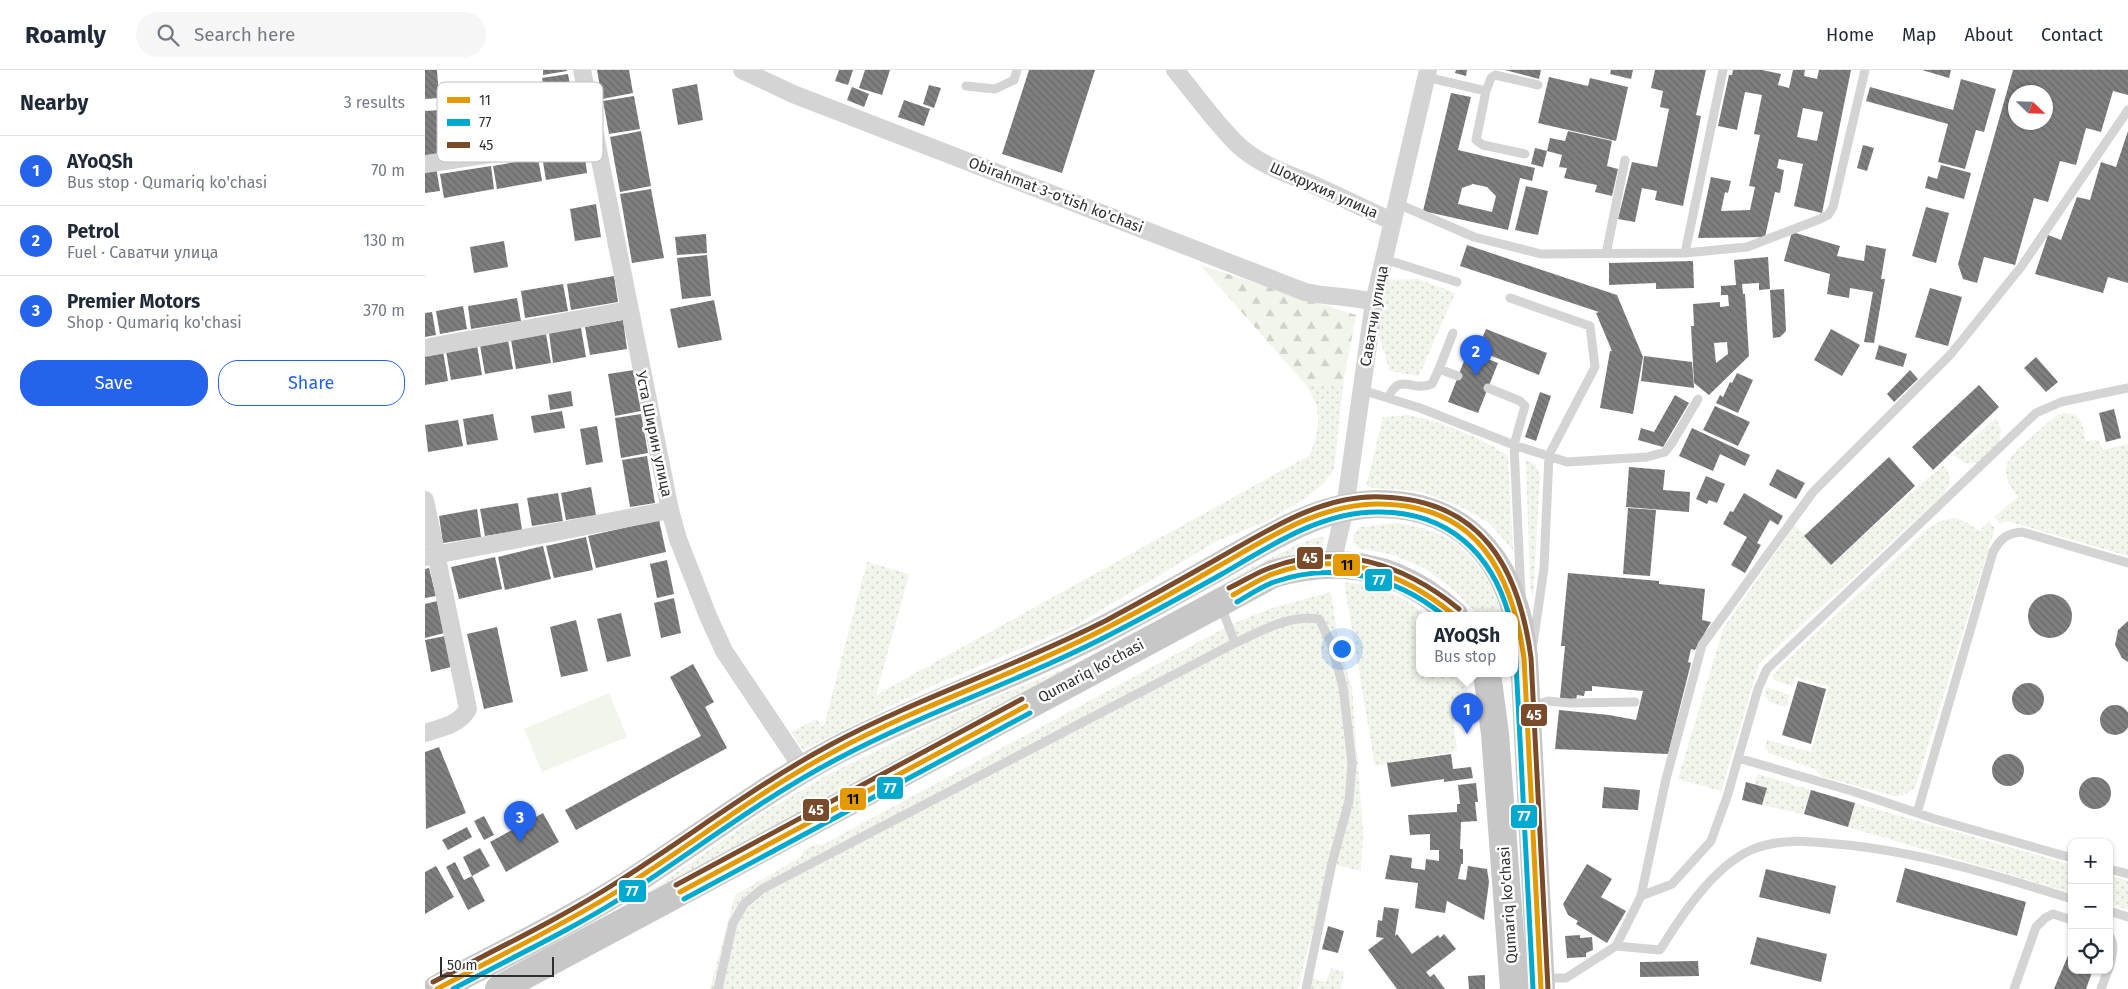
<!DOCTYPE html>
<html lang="en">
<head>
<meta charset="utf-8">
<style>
	:root { --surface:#fff; --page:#f6f6f7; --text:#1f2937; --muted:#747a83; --line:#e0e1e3; --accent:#2563eb }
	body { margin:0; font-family:"Fira Sans",sans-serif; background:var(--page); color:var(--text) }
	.controls { position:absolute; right:15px; bottom:15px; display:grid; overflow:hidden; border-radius:10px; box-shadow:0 1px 4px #0004 }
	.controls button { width:45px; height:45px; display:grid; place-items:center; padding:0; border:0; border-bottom:1px solid var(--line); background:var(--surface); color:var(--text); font:25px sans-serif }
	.compass { position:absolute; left:1583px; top:15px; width:45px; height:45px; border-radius:50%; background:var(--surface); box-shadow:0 1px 4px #0004; rotate:113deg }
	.scale { position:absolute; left:15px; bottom:12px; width:114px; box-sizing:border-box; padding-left:5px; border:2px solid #2f2f2f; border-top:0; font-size:14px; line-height:18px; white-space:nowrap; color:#2f2f2f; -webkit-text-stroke:4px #fff; paint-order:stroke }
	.you { position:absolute; left:916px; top:578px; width:18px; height:18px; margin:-12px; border:4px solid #fff; border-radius:50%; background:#1a73e8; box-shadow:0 0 0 8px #1a73e833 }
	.badge { display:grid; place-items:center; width:32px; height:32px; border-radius:50%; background:var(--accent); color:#fff; font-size:16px; font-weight:700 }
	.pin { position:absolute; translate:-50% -41px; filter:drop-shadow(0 1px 2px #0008) }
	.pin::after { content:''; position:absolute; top:26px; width:18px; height:15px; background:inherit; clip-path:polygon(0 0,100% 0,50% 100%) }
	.popup { position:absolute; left:991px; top:542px; width:102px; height:65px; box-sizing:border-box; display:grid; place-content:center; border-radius:10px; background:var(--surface); filter:drop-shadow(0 1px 4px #0005); font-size:16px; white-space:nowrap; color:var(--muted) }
	.popup b { font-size:19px; color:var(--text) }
	.popup::after { content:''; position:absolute; left:50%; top:100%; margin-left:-10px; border:10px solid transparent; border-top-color:var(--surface) }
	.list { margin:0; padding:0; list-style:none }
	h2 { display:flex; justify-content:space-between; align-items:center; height:65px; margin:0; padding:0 20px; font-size:21px }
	h2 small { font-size:16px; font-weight:400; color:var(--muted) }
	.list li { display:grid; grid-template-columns:32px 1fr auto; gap:15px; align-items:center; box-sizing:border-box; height:70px; padding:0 20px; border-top:1px solid var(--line) }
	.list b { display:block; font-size:19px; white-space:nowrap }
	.list p { margin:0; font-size:16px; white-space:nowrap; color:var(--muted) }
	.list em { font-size:16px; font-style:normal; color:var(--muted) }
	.actions { display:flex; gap:10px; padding:15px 20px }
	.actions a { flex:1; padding:11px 0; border:1px solid var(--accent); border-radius:20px; text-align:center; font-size:18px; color:var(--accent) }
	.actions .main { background:var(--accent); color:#fff }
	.icon { flex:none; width:28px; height:28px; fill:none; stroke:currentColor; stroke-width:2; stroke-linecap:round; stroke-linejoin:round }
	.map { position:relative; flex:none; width:1703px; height:919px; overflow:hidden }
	header { display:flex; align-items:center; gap:30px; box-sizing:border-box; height:70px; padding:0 25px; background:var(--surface); border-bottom:1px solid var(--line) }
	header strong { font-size:24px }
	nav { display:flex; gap:28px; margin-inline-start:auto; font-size:18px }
	.search { width:350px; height:45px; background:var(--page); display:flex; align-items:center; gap:12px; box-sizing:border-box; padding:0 18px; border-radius:28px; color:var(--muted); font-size:19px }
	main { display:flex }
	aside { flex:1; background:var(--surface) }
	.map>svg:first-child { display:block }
	.grass { fill:url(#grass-dots) }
	.forest { fill:url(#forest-firs) }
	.green { fill:#f1f5ec }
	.building { fill:url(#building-back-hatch); fill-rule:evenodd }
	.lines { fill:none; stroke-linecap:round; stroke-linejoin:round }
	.lane { stroke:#d4d4d4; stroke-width:9 }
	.street { stroke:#d4d4d4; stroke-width:18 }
	.primary { stroke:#c7c7c7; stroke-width:28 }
	.bus-1-casing { stroke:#fff; stroke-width:9 }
	.bus-2-casing { stroke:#fff; stroke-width:9 }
	.bus-3-casing { stroke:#fff; stroke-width:9 }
	.bus-1 { stroke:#e39a05; stroke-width:5 }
	.bus-2 { stroke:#00a9ce; stroke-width:5 }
	.bus-3 { stroke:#7a4b2a; stroke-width:5 }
	.labels { text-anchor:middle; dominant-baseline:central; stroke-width:5; stroke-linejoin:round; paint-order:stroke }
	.street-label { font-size:15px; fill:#2f2f2f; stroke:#fff }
	.key { fill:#fff; stroke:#c1c1c1; stroke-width:1 }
	.key-label { font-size:14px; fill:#2f2f2f }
	.line-badge { stroke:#fff; stroke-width:2 }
	.badge-label { font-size:14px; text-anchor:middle; font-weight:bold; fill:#fff }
	.pale-badge-label { font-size:14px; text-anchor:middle; font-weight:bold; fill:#111 }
</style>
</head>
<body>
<header>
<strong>Roamly</strong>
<div class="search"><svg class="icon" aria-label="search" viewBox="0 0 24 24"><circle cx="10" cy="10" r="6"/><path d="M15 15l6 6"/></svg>Search here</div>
<nav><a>Home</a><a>Map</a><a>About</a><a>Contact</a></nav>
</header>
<main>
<aside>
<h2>Nearby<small>3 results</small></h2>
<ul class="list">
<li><span class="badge">1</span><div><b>AYoQSh</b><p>Bus stop · Qumariq ko'chasi</p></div><em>70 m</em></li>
<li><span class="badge">2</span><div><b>Petrol</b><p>Fuel · Саватчи улица</p></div><em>130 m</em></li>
<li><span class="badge">3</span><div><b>Premier Motors</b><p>Shop · Qumariq ko'chasi</p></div><em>370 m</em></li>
</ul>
<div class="actions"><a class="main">Save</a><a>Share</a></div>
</aside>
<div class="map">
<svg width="1703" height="919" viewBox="0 0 1703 919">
	<defs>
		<pattern id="grass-dots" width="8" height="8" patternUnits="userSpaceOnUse" patternTransform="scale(1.25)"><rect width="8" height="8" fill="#f1f5ec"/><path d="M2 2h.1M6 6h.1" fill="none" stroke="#cfd2cb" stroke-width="1.8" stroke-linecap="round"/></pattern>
		<pattern id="forest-firs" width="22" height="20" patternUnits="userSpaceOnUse" patternTransform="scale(1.25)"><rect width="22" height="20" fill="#f1f5ec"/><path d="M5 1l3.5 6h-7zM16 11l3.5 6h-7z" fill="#cfd2cb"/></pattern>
		<pattern id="building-back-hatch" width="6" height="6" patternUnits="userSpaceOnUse" patternTransform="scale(1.25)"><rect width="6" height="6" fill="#7f7f7f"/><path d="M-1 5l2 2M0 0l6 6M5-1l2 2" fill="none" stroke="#686868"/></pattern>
	</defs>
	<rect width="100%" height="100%" fill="#fff"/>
	<path class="grass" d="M993 209 1030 223 994 306 965 301 952 260 962 210Z
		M880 314 918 315 909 400 897 415 882 427 842 451 790 472 651 555 500 619 378 680 366 662 392 649 396 657 399 656 442 492 484 504 451 625 885 385C895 358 898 337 880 314Z
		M1638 343C1658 344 1657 354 1661 371L1673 370 1678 380 1703 374V486L1589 453 1581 451 1575 454 1569 447 1593 427C1573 402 1579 391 1601 372 1611 363 1621 354 1631 346Z
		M981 345C1008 348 1062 370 1083 386L1088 480 1063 452 1034 436 997 422 941 417 958 347Z
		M1571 348 1576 359 1575 373 1553 393H1540L1528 385Z
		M1101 390 1110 394 1115 405 1108 528 1105 518Z
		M1518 395C1528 406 1526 414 1518 425L1334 594 1296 721 1253 709 1298 559 1370 455 1406 494Z
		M1530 448 1541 452 1554 461 1564 452 1570 458 1490 718 1477 726H1469L1398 707 1390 699 1344 683 1340 677 1342 670 1386 682 1404 617 1371 607 1367 616 1349 610 1348 606 1352 600 1501 460 1515 451Z
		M970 453C1028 458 1061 491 1077 545H1053L1029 520 999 498 969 485 934 478 928 472 929 464 935 457Z
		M893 467H897L899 470 898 476 894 480 876 482 831 497 215 832 213 829 338 743 402 705 519 648 648 595 741 547 829 496 880 471Z
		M919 512C949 515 978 524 1000 545H994V603H1041C1048 620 1037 632 1028 646L1032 681 950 696Z
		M906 522 913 569 927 618 938 761 936 801 907 794 880 889 873 919H285L310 825 376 787 379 780 392 774 397 775 805 555 847 538Z
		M1341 617 1365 625 1361 637C1349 634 1337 632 1341 617Z
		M1333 704 1386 720 1379 744 1337 735 1342 718 1329 714Z
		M1430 733 1647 795V823L1423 757Z
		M1684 805 1703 811V839L1684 834Z
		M906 898 919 902 916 919H885L887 908 901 912Z"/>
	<path class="forest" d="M775 195 931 245 918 315 880 314Z"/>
	<path class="green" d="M184 623 202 667 117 702 99 659Z"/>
	<path class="building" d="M0 0H12L14 28 0 29Z
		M118 0H142V1L118 5Z
		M172 0H204L208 23 177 29Z
		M414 0H428L423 15 410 11Z
		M440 0H465L457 25 434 18Z
		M604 0H670L637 103 577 84Z
		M1031 0H1042L1041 6 1030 3Z
		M1080 0H1116L1114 9Z
		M1186 0H1208L1206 9 1185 4Z
		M1230 0H1281L1271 45 1276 46 1258 136 1230 130 1232 121 1217 118 1210 152 1193 149 1207 92 1232 97 1244 39 1235 37 1238 21 1226 18Z
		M1308 0H1337L1356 4 1353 15 1364 18 1368 0H1380L1379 6 1392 9 1394 0H1426L1397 143 1369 136 1378 94 1354 89 1352 98 1359 100 1355 123 1350 122 1340 167 1273 168 1286 107 1306 111 1303 123 1300 122 1296 141 1325 140 1330 117 1324 116 1335 65 1329 64 1337 25 1320 22 1312 60 1293 56 1304 5H1307ZM1378 38 1398 42 1392 71 1372 67Z
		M1497 0H1526L1524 8Z
		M1588 0H1703V25L1688 21 1676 62 1661 58 1651 95 1635 91 1623 132 1609 128 1590 195 1559 187 1552 213 1538 209 1533 194ZM1590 22H1620V52H1590Z
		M143 4 153 62 127 66 117 8Z
		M1124 7 1163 16 1165 8 1203 17 1191 71 1113 53Z
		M1536 9 1571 19 1559 62 1551 60 1540 99 1513 92 1523 54 1441 31 1445 17 1528 40Z
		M272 14 278 50 253 55 247 19Z
		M504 15 516 18 509 38 498 34Z
		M427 17 444 24 439 37 422 30Z
		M1026 23 1046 27 1033 80 1110 98 1107 111 1095 108 1083 160 998 141ZM1048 114 1062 117 1071 126 1067 142 1033 134 1037 118Z
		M209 26 215 59 184 64 178 31Z
		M479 30 505 39 499 56 473 47Z
		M16 40 19 89 0 90V41Z
		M80 47 84 74 30 83 25 56Z
		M216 61 226 116 195 122 185 67Z
		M1143 61 1187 71 1182 96 1193 99 1187 126 1170 122 1172 115 1139 108 1142 98 1134 97 1137 85 1122 81 1125 68 1140 71Z
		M1703 61V213L1683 207 1678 223 1610 204 1623 165 1636 170 1652 127 1665 130 1676 92 1691 97Z
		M1438 75 1449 78 1442 101 1432 98Z
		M1110 78 1122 81 1118 97 1106 94Z
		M159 80 162 103 121 110 117 86Z
		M113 88 117 111 72 119 68 96Z
		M1516 95 1546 103 1539 129 1500 118 1503 106 1512 109Z
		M66 96 69 119 19 128 15 104Z
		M11 97 15 121 0 123V99Z
		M1101 116 1123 121 1113 165 1090 160Z
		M226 119 239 188 207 193 195 124Z
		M171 134 176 167 150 171 145 139Z
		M1501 137 1524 143 1511 193 1487 186Z
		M1367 162 1415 176 1412 186 1439 191 1441 175 1461 179 1456 209H1460L1449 273 1439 272 1448 222 1425 218 1424 228 1402 224 1405 204 1359 191Z
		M281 164 282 183 252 185 250 167Z
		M79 171 83 197 49 203 45 177Z
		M1042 175 1192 225 1218 287 1208 344 1175 338 1185 281H1187L1171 243 1174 242 1035 196Z
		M282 185 286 226 257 229 252 188Z
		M1343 187 1345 219 1334 220V213L1317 214 1318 224H1320L1324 286 1284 325 1269 313 1266 256H1269L1268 234 1295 232V237L1304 236 1303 225H1296V216L1311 215 1309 190ZM1302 272 1303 284 1291 293 1289 273Z
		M1268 191 1269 218 1231 219V213L1184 215V193Z
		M189 206 193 232 146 240 142 214Z
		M138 214 143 241 100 248 96 221Z
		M1505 218 1537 227 1523 276 1490 267Z
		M1359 219 1361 261 1355 267 1348 268 1345 220Z
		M92 228 96 251 46 259 43 236Z
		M289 230 297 270 253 278 245 239Z
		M38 236 42 259 15 264 11 241Z
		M7 242 11 265 0 267V243Z
		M198 250 202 279 165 285 160 257Z
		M156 258 161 287 128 293 124 263Z
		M1061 259 1122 283 1114 305 1052 280Z
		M1406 259 1435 275 1417 306 1389 290Z
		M121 264 126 293 91 299 86 270Z
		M83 270 88 299 60 304 55 275Z
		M52 275 57 305 26 310 21 281Z
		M1454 275 1482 284 1478 297 1450 289Z
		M18 281 23 311 0 315V284Z
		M1043 281 1073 293 1053 343 1023 332Z
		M1219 286 1267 292 1269 318 1216 311Z
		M1611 287 1633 312 1621 322 1599 298Z
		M209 300 216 341 190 346 183 304Z
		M1485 300 1493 309 1469 332 1462 324Z
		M1312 303 1328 310 1313 343 1291 333 1295 325 1298 327 1305 312 1307 313Z
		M1554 315 1574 337 1508 400 1487 377Z
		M146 321 148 336 125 340 123 325Z
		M1115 322 1126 326 1111 371 1100 367Z
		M1250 325 1264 333 1238 377 1213 370 1216 358 1229 362Z
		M1290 336 1325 352 1313 376 1278 360Z
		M1689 339 1696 368 1681 372 1674 343Z
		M137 341 140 358 109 363 106 346Z
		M68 344 73 370 42 375 38 349Z
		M216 344 223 383 196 388 190 348Z
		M33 350 38 376 3 382 0 355Z
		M172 356 178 392 161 395 155 359Z
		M1267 358 1325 385 1320 396 1295 384 1288 401 1254 386Z
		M222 386 230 433 205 437 197 390Z
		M1464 387 1490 416 1406 495 1379 466Z
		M1204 397 1240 400 1238 420 1265 422 1264 442 1201 437Z
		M1352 399 1380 413 1371 429 1344 415Z
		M1281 406 1300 414 1292 433 1284 430 1282 434 1271 429Z
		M166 417 171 445 141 450 136 423Z
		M133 423 138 451 107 456 102 428Z
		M1319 423 1358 446 1353 455 1345 450 1332 473 1336 475 1320 503 1306 495 1322 467 1298 454 1305 441 1308 442Z
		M93 433 97 460 60 466 55 439Z
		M1203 438 1231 440 1225 506 1198 504Z
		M52 439 56 467 18 473 14 446Z
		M234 450 241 482 171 498 163 466Z
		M161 467 168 500 129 508 121 476Z
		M118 476 126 509 80 520 73 487Z
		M70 487 77 519 34 529 26 497Z
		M242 490 249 524 232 528 225 494Z
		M4 498 11 526 0 528V499Z
		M1143 503 1234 511V514L1280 519 1277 550 1286 552 1270 580 1266 579 1263 592 1266 593 1243 684 1130 679 1134 640 1184 645 1211 650 1218 621 1167 616V621H1160L1159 626 1152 625 1151 630 1135 628 1140 576H1136Z
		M1603 546a22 22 0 1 1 44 0a22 22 0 1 1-44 0Z
		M249 528 256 563 236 568 229 533Z
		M12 531 19 563 0 568V534Z
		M196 543 206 586 182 592 172 549Z
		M151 550 163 601 136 607 125 557Z
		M1703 551V592L1697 588 1690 575 1693 560Z
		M72 557 88 632 59 639 42 564Z
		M20 566 26 597 6 602 0 570Z
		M268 594 289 632 280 637 302 678 151 760 140 740 276 666 245 607Z
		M1373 611 1401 619 1386 674 1357 665Z
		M1587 629a16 16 0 1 1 32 0a16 16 0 1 1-32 0Z
		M1675 650a15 15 0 1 1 30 0a15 15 0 1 1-30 0Z
		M14 677 41 743 1 759 0 682Z
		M1026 684 1028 699 1046 697 1048 708 1019 712V709L966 717 962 693Z
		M1567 700a16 16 0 1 1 32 0a16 16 0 1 1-32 0Z
		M1654 723a16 16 0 1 1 32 0a16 16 0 1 1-32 0Z
		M1321 712 1342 718 1337 735 1317 730Z
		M1051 713 1053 732H1050L1052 751 1036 752 1035 779H1038V794H1036L1033 809 1041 810 1043 796 1062 799 1064 812 1059 850 1022 831 1020 843 990 838 993 813 960 809 965 785 987 788 986 798 1000 800 1001 789 1014 791V780H1005V764L985 765 983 745 1032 742V734H1035L1033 715Z
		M1179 717 1215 720 1213 740 1177 738Z
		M1386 720 1430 733 1423 757 1379 744Z
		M118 743 134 772 81 802 65 772Z
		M59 746 69 765 59 770 49 751Z
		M42 757 47 767 23 780 17 770Z
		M55 778 65 796 47 806 38 787Z
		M30 792 39 810 47 806 60 831 43 840 21 797Z
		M1162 794 1187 809 1176 827 1201 841 1182 873 1151 854 1153 851 1143 845 1138 834Z
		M11 796 29 827 0 844V802Z
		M1480 798 1601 832 1592 866 1471 832Z
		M1341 799 1411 816 1405 844 1334 827Z
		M959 837 974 839 970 866 972 864 987 884 1013 865 1015 868 1019 864 1031 879 1001 902 1005 907 1009 904 1020 919H972L943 880 959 868 951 867 953 850 957 851Z
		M903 856 919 861 913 883 897 879Z
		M1155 865V868L1167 867 1168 880 1161 883V887L1142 888 1140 866Z
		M1332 867 1402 884 1396 912 1325 894Z
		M1647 876V900H1668L1661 919H1629Z
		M1273 891 1274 906 1215 907V892Z
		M1060 905V919H1044L1043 906Z"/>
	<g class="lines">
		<path class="lane" d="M1001 7 1061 21 1051 70 1058 75 1100 84
			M541 16 570 19 589 10 592 0
			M1061 21 1066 8 1070 5 1113 15
			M971 133 1049 167 1116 184 1260 183 1322 177 1395 149 1403 145 1408 137 1440 0
			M1260 183 1298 0
			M1181 184 1200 90
			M959 189 1032 212
			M1085 228 1165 256 1170 297 1124 385 1119 498 1108 574
			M1014 299 1028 263
			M1063 318 1095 331 1100 336 1089 375 1096 525
			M937 320 995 338 1089 375 1142 392 1222 387 1240 382 1247 373 1273 329
			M963 328C975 301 988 323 1007 314L1014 299 1033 306
			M796 536 810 573
			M1104 637 1123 631 1144 633 1210 632
			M1313 688 1427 721 1510 749 1647 788
			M1492 743 1568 482C1575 469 1582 463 1597 462L1703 493
			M1684 799 1703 804
			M1216 826 1247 814 1286 771 1302 727 1333 619 1342 599 1611 343 1636 332 1703 318
			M1684 841 1703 847
			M1684 865C1691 875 1687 887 1684 898
			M1191 876 1235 880C1256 846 1288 797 1326 780 1354 768 1382 771 1411 774 1492 781 1570 805 1647 829
			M1119 908H1141L1191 876 1216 826 1241 709 1277 575 1388 422 1526 284 1596 197 1703 40
			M293 919 308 853 319 834 337 819 810 573C837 561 864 544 894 549L906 573 918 617 927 693 924 731 907 793 881 919
			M1589 919 1611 857 1620 848 1628 844 1647 850
			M1676 919 1683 900"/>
		<path class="street" d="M157 0 245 440 253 469 283 546 299 581 378 699
			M317 0 368 24 880 222C903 227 926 226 949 232
			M750 0C771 25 791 54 814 76 833 93 857 102 880 111 910 124 938 138 967 151
			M0 94 171 68
			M0 278 203 240
			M0 430 43 639C34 655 16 658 0 663
			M0 487 245 440
			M907 494 920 438 949 232 1003 0"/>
		<path class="primary" d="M1062 603 1070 664 1089 919
			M12 919C73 886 137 856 196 819 268 773 335 721 410 681 497 636 591 605 678 560 717 540 755 518 793 497 843 469 895 434 955 434 1049 435 1092 503 1099 588L1116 919
			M74 919 848 504C917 484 976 496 1029 545"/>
		<g class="bus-1-casing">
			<path id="bus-1" d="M808 525C820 518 832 511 845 505 912 479 976 501 1029 545
				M255 822 601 636
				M12 919C73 886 137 856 196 819 268 774 334 721 410 681 500 633 598 602 689 554 724 536 758 517 792 497 842 469 895 433 955 434 1052 435 1087 502 1099 588L1116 919"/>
		</g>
		<g class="bus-2-casing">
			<path id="bus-2" d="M812 532C824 525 836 517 849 512 908 491 970 506 1018 545
				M1090 574 1108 919
				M259 829 605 643
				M28 919C86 888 146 860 201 825 272 779 339 727 414 688 505 640 603 608 694 560 729 542 763 523 797 504 845 476 898 440 956 442 1023 443 1066 482 1084 545"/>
		</g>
		<g class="bus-3-casing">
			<path id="bus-3" d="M804 518C817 512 829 504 842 499 911 471 979 494 1034 539
				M251 815 597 629
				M8 912C71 879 135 849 194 811 265 766 331 715 405 675 495 627 592 596 682 550 719 530 755 510 792 489 842 461 897 424 957 427 1057 430 1094 498 1106 588L1123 919"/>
		</g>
		<use href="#bus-1" class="bus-1"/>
		<use href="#bus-2" class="bus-2"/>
		<use href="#bus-3" class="bus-3"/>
	</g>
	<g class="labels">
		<g class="street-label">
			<text transform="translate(899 120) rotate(24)">Шохрухия улица</text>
			<text transform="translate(631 125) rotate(21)">Obirahmat 3-o'tish ko'chasi</text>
			<text transform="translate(949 246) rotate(-80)">Саватчи улица</text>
			<text transform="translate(229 364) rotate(78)">Уста Ширин улица</text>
			<text transform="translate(666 601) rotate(-28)">Qumariq ko'chasi</text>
			<text transform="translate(1083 835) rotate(-94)">Qumariq ko'chasi</text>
		</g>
	</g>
	<rect x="12" y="12" width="166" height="80" rx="8" class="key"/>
	<rect x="22" y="27" width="23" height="6" fill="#e39a05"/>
	<rect x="22" y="49" width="23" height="7" fill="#00a9ce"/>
	<rect x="22" y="72" width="23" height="6" fill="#7a4b2a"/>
	<g class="key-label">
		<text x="54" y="35">11</text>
		<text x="54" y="57">77</text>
		<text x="54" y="80">45</text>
	</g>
	<g class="line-badge">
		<rect x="871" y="476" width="28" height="24" rx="5" fill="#7a4b2a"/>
		<rect x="907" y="483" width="29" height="24" rx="5" fill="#e39a05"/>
		<rect x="939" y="498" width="29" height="24" rx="5" fill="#00a9ce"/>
		<rect x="1095" y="633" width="28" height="24" rx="5" fill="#7a4b2a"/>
		<rect x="451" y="706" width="28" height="24" rx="5" fill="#00a9ce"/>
		<rect x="414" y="717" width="28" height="24" rx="5" fill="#e39a05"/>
		<rect x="377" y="728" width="28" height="24" rx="5" fill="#7a4b2a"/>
		<rect x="1085" y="734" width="28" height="25" rx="5" fill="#00a9ce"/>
		<rect x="193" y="809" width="29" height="24" rx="5" fill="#00a9ce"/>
	</g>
	<g class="badge-label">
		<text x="885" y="493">45</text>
		<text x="954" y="515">77</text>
		<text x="1109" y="650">45</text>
		<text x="465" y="723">77</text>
		<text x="391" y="745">45</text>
		<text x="1099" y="751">77</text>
		<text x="207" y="826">77</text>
	</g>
	<g class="pale-badge-label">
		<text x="922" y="500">11</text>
		<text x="428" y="734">11</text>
	</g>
</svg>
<div class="controls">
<button>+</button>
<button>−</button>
<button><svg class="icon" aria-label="locate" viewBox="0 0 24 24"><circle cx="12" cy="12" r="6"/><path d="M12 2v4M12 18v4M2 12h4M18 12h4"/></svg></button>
</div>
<svg class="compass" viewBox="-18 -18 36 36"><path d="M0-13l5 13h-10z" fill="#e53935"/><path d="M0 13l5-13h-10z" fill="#747a83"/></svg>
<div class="scale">50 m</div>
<div class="you"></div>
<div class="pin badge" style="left:1042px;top:664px">1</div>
<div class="popup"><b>AYoQSh</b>Bus stop</div>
<div class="pin badge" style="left:1051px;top:306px">2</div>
<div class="pin badge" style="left:95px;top:772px">3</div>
</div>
</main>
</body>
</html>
